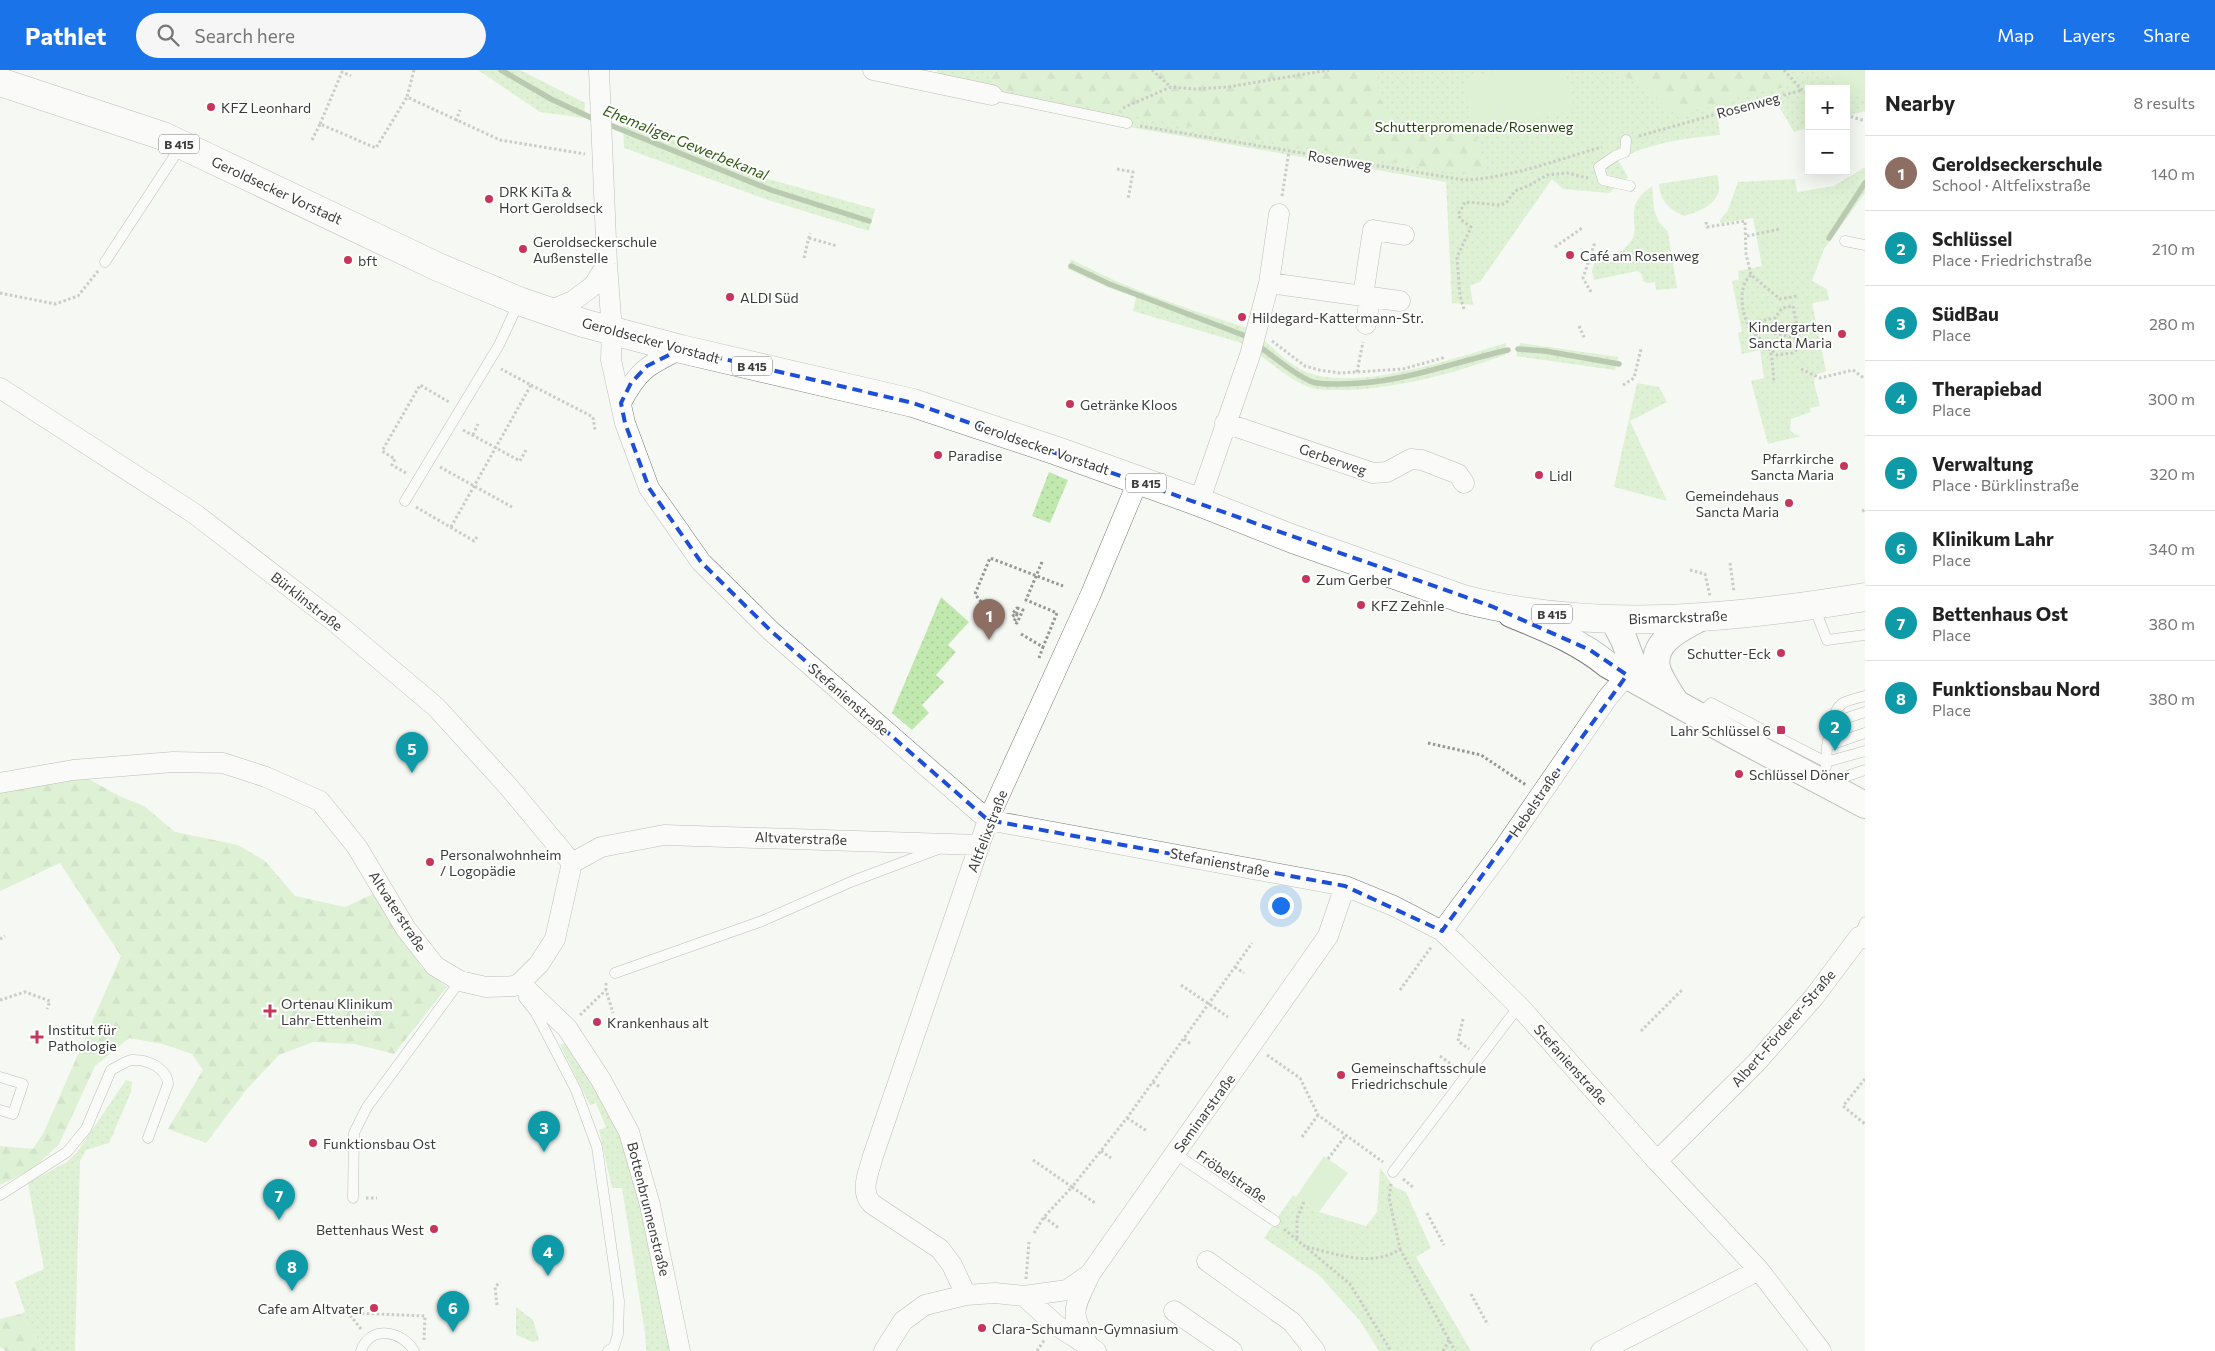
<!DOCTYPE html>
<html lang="en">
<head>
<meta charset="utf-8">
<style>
	:root { --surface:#fff; --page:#f6f6f6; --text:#222; --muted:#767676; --line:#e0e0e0; --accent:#1a73e8 }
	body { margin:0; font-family:Commissioner,sans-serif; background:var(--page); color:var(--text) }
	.controls { position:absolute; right:15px; top:15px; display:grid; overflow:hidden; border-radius:0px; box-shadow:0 5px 20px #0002 }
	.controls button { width:45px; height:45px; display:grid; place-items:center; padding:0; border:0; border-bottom:1px solid var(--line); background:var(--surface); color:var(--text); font:25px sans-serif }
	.you { position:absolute; left:1280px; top:835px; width:18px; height:18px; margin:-12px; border:4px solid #fff; border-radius:50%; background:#1a73e8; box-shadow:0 0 0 8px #1a73e833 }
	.badge { display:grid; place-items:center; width:32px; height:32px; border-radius:50%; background:var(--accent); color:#fff; font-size:16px; font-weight:700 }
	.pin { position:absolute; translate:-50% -41px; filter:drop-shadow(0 1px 2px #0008) }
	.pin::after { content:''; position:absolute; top:26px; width:18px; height:15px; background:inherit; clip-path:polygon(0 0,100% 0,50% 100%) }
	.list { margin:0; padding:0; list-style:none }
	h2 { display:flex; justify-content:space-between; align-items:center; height:65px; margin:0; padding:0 20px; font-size:21px }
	h2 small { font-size:16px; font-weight:400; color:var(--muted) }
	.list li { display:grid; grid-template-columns:32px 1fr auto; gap:15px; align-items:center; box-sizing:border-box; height:75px; padding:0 20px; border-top:1px solid var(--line) }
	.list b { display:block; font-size:19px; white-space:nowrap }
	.list p { margin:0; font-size:16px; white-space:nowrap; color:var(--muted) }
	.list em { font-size:16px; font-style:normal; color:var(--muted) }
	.icon { flex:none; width:28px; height:28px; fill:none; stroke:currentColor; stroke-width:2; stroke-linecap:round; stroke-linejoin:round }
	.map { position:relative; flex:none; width:1865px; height:1281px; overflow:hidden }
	header { display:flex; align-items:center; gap:30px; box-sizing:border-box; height:70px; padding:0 25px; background:var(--accent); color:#fff }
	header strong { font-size:24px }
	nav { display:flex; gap:28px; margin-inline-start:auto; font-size:18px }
	.search { width:350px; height:45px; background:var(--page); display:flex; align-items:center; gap:12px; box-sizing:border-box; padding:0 18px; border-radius:28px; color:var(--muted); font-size:19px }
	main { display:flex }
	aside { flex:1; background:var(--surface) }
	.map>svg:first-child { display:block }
	.grass { fill:url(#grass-dots) }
	.forest { fill:url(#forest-firs) }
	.garden { fill:#c1e9af }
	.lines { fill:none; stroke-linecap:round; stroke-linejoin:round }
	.stream { stroke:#709360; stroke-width:5.5 }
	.service-casing { stroke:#777a75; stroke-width:11 }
	.minor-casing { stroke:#777a75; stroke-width:21 }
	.tertiary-casing { stroke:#777a75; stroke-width:28 }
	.primary-casing { stroke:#777a75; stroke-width:29 }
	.path { stroke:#949793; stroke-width:3; stroke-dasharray:2.5 2.5; stroke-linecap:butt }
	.service { stroke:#fff; stroke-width:10 }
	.minor { stroke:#fff; stroke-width:20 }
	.tertiary { stroke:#fff; stroke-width:26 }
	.primary { stroke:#fff; stroke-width:28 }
	.marked { fill:none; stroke:#1d4ed8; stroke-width:4; stroke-dasharray:10 6; stroke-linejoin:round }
	.poi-dot { fill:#c6365c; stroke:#fff; stroke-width:2 }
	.labels { text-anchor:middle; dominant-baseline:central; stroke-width:4; stroke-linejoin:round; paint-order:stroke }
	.shield { fill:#fff; stroke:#757675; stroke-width:1 }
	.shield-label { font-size:12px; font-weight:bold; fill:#3a3c3a }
	.street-label { font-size:14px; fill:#3a3c3a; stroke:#fff }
	.poi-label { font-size:14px; fill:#3a3c3a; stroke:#fff; text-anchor:start }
	.park-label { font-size:14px; fill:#1e3e0a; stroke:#fff }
	.water-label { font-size:15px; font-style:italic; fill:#2f5c12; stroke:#fff }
</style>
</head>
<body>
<header>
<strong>Pathlet</strong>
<div class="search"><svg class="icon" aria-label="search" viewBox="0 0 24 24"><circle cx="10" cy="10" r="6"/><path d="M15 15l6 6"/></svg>Search here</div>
<nav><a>Map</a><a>Layers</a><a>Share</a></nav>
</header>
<main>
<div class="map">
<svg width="1865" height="1281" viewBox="0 0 1865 1281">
	<defs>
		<pattern id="grass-dots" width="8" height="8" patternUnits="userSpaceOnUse" patternTransform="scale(1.25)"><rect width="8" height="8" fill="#c1e9af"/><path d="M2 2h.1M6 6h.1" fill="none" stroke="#a7c997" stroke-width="1.8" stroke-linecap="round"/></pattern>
		<pattern id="forest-firs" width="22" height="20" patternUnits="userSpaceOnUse" patternTransform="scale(1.25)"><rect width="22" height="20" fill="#c1e9af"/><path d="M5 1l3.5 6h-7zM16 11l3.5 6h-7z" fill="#a7c997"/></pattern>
	</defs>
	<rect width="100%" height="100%" fill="#f5f8f3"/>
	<path class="grass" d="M478 0H520L585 33 584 48 540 42Z
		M937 0H1823L1846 19H1809V57L1794 62 1776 31 1718 47 1720 65C1686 68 1648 73 1618 90L1628 107 1609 123 1563 119 1552 109 1480 212 1470 216 1473 235 1452 233 1446 112 1112 54 934 17Z
		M1846 19 1851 23 1865 26V41L1846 46Z
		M623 49 765 108 875 139 869 161 768 130 624 78Z
		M1865 97V123L1824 179 1812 211 1827 219 1829 230 1812 233 1826 301 1815 305 1814 313 1820 336 1810 338 1811 342 1791 349 1790 360 1794 364 1801 366 1768 374 1751 311 1764 308 1760 280 1742 284 1738 263 1742 262 1732 211 1739 209 1738 201 1762 196 1753 148 1720 153V150L1728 140 1738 112 1795 109 1797 122 1834 116Z
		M1717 105C1718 110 1720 117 1719 121 1714 137 1697 142 1684 146 1669 139 1660 131 1659 114Z
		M1652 116 1654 140 1659 152 1668 162 1677 218 1656 220 1655 212 1647 213 1643 211 1642 204 1637 201 1594 210 1592 200 1596 188C1603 185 1615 184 1622 180 1651 160 1615 141 1652 116Z
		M1071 189C1128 220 1189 239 1250 259L1245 274 1133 241 1136 227 1110 218 1068 199Z
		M1263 269C1277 282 1292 298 1312 304 1364 320 1455 288 1506 273L1505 285C1454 303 1401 318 1346 320 1334 320 1320 321 1309 317 1290 310 1274 295 1258 284Z
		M1520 273 1618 287 1615 300 1516 286Z
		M1637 313 1659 317 1667 332 1630 351 1667 431 1614 417Z
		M1049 402 1068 410 1050 453 1032 446Z
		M941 527 969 552 948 575 956 582 936 605 944 612 922 635 929 643 912 660 892 643Z
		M568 971 624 1072 636 1111 672 1281H646L645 1263 622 1118H612L599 1060 606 1057 596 1033 590 1035 560 975Z
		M126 1010 132 1012 131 1022 109 1073 86 1080 80 1091 75 1281H46L20 1244 25 1242 15 1212 44 1199 28 1113 67 1092 77 1082Z
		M1380 1098 1394 1117 1406 1122 1431 1178 1416 1187 1471 1281H1379L1360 1251 1319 1205 1264 1168 1293 1125 1319 1142 1366 1156 1377 1142Z
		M516 1237 533 1250 539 1270 533 1272 516 1265Z"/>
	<path class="forest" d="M993 0H1380L1377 23 1393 50 1411 66 1439 62 1476 68 1488 102 1463 104 1238 66 1025 24 990 16Z
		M1606 0H1781L1786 7 1787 17 1764 21 1683 45 1668 39 1642 13Z
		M87 708 119 726 144 736 175 762 238 775 265 791 295 826 345 837 384 819 421 897 447 917 394 984 355 974 313 972 279 985 246 1020 206 1073 168 1059 203 1000 192 984 163 974 129 968 95 996 59 1074 33 1099 0 1115V1076L33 1079 44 1062 121 886 60 793 0 821V719Z
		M20 1244 46 1281H6L0 1277V1249Z"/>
	<path class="garden" d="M1503 0H1565L1574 40 1475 62 1463 9Z
		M1823 0H1865V26L1851 23Z
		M1324 1086 1348 1103 1319 1142 1296 1127Z"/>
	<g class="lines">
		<path class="stream" d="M501 0 551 29 596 50
			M605 53 771 120 869 151
			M1829 168 1865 113
			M1071 196 1109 214 1243 265C1266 279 1286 300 1310 311 1318 315 1331 314 1340 314 1401 314 1450 293 1508 280
			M1518 279 1545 281 1619 294"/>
		<g class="service-casing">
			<path id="service" d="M992 25 1127 53
				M1626 70 1625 82 1615 86 1599 97 1603 110 1630 116
				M1845 171 1865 175
				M105 192 181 76
				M405 431 499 275 519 232
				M1814 537 1827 570 1865 565
				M1699 645 1711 633 1826 692 1865 681
				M1832 653 1865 642
				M1827 676 1865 663
				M1826 697C1826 682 1829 642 1843 633 1848 630 1858 628 1865 626
				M1830 712 1865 700
				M1859 867 1865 852
				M615 903 762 851 853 811 938 779
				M524 928 536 943 576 1020 597 1077 619 1231 618 1264 614 1277 608 1281
				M0 1007 23 1014 13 1044 0 1040
				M1174 1083 1275 1151
				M1393 1102 1519 936
				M0 1125 67 1082 86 1059 111 1000C117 997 126 991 132 990 147 989 167 998 168 1014L148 1068
				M353 1128 354 1063 367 1037 460 911
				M361 1281C370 1254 403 1261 414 1281"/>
		</g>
		<g class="minor-casing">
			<path id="minor" d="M599 0 607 194 612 261 611 290 625 353 649 418 701 492 771 561 988 750 1345 816 1394 836 1442 861 1458 876 1519 936 1657 1091 1759 1200 1821 1281
				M873 0 992 25
				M1269 213 1279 144
				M1363 226 1400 231
				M549 241 573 231 594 215 607 194
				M1366 254 1370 227
				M0 318 195 444 335 552 436 637 507 715 572 793
				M621 333C638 300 648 295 681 279
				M1225 353 1373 403 1387 402 1411 389 1422 390 1458 404 1464 413
				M1199 432 1250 285 1269 213 1363 226 1373 160 1404 165
				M0 713 73 700 173 692 223 693 266 707 320 731 357 777 406 859 435 896 460 911 486 917 514 916 520 913 539 894 555 869 572 793 601 777 664 765 980 775
				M1442 861 1501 782 1608 627 1627 605
				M520 913 567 958 601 1010 629 1062 650 1135 680 1281
				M1657 1091 1756 993 1814 927 1859 867 1865 868
				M1207 1191 1292 1252 1315 1281
				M966 1225 952 1195 940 1179 872 1134C859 1121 869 1102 873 1086L988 750 1090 526 1138 411
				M1024 1226 1056 1255 1096 1281
				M1174 1241 1232 1281
				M1089 1276C1068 1240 1074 1240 1090 1204
				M884 1281 903 1251 925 1235 966 1225 995 1223 1024 1226 1067 1220 1090 1204 1328 866 1345 816
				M1601 1281 1759 1200"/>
		</g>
		<g class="tertiary-casing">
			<path id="tertiary" d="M1511 544C1545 558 1579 571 1608 595L1737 667 1865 735
				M1613 549 1624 570 1633 594 1653 612
				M1676 633C1670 623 1660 610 1657 598 1651 571 1682 558 1700 548"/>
		</g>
		<g class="primary-casing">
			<path id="primary" d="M0 12 163 66 438 197 519 231 583 253 681 279 913 333 1057 381 1199 432 1293 469 1463 529C1594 563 1733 549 1865 527"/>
		</g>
		<path class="path" d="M414 0 407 27 500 70 585 84
			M1152 0 1171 17
			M1784 0 1802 20 1809 25
			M1755 32 1759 40
			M1123 38 1171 17 1195 19 1228 17 1329 0
			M1846 45 1865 51
			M456 51 460 40
			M320 54 342 2 351 6
			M1140 56 1464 110C1511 108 1556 90 1602 77
			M1639 66 1802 20
			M312 70 320 54 376 78 407 27
			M1117 99 1133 102 1128 129
			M1282 126 1289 81
			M1706 152 1707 157 1745 151 1746 184 1751 205 1780 229 1797 226
			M1747 166 1780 159
			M809 168 837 176
			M1555 177 1582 158
			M804 188 810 163
			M1751 205C1736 217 1742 247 1752 262 1757 267 1766 272 1769 278 1773 287 1773 303 1774 313
			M1591 222 1583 208 1595 172
			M0 223 55 234 78 226 98 201
			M1464 239 1460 226 1457 187 1471 157 1460 149 1459 143 1465 132 1500 135 1506 133 1515 121 1530 115 1547 105 1567 103 1588 108
			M1749 253 1775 248 1782 238 1793 236 1800 272 1798 279 1792 283 1777 285 1769 278
			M1579 256 1585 269
			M1750 257 1799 269
			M1272 271 1305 296 1319 300 1340 303 1403 299 1446 287
			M1801 299 1820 308 1853 300 1865 309
			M1357 302 1363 272
			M531 315 593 347 595 360
			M1623 315 1634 308 1641 279
			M463 360 520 391 526 380
			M473 365 478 354
			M440 397 512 437
			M406 403 392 395 395 389 382 381 420 315 449 332
			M416 437 474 471 477 467
			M1862 441 1865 440
			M451 457 531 315 501 299
			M1042 492 1026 530 1057 543 1043 577
			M1730 493 1734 522
			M1690 500 1705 504 1710 526
			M1017 538 1023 540 1017 553 1014 552 1018 542 1014 546 1012 544Z
			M990 544 975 524 990 488 1063 516
			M1021 564 1043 577 1039 588
			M1428 673 1481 685 1526 715
			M0 869 5 866
			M1235 897 1244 903
			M606 913V920L613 943
			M1181 915 1228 947
			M1400 920 1432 876
			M0 930 25 922 50 931 47 939
			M580 945 606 920
			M1463 949 1458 971 1469 979
			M1641 961 1682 920
			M1184 969 1192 975
			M1267 985 1300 1008 1318 1045 1383 1092
			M1440 986 1455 997
			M1865 1009 1843 1036 1865 1054
			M1153 1012 1161 1018
			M1127 1048 1147 1061
			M1302 1067 1318 1045
			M1101 1081 1111 1088
			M1328 1089 1346 1065
			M1033 1090 1072 1117 1127 1048 1252 873
			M1403 1109 1414 1118
			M366 1128H377
			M1427 1143 1444 1175
			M1044 1147 1060 1159
			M1284 1159 1350 1214 1391 1281
			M1034 1163 1044 1147 1072 1117 1095 1133
			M1297 1168V1148L1304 1132
			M1307 1177C1337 1184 1372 1198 1400 1179L1389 1128 1391 1114
			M1400 1179 1455 1281
			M1026 1209 1029 1172
			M1471 1224 1488 1255
			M497 1235 495 1217 500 1212
			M361 1259 350 1245 354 1243 425 1246 424 1270
			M1037 1281 1045 1269
			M1443 1281 1449 1270"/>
		<use href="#service" class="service"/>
		<use href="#minor" class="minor"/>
		<use href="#tertiary" class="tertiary"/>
		<use href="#primary" class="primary"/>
	</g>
	<path d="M0 0H1865V1281H0ZM681 279 913 333 1491 536 1590 580 1627 605 1442 861 1345 816 988 750 771 561 701 492 649 418 625 353 621 333 631 313 647 296Z" fill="#f5f8f3" fill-opacity=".55" fill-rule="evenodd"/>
	<path class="marked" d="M681 279 913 333 1491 536 1590 580 1627 605 1442 861 1345 816 988 750 771 561 701 492 649 418 625 353 621 333 631 313 647 296Z"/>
	<g class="poi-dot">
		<circle cx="211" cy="37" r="5"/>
		<circle cx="489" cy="129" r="5"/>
		<circle cx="523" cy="179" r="5"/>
		<circle cx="1570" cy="185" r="5"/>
		<circle cx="348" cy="190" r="5"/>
		<circle cx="730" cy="227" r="5"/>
		<circle cx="1242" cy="247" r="5"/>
		<circle cx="1842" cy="264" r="5"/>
		<circle cx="1070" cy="334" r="5"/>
		<circle cx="938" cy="385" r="5"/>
		<circle cx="1844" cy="396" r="5"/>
		<circle cx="1539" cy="405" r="5"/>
		<circle cx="1789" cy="433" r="5"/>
		<circle cx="1306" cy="509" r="5"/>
		<circle cx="1361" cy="535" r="5"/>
		<circle cx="1781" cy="583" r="5"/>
		<rect x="1776" y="655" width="10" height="10" rx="2.5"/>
		<circle cx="1739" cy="704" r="5"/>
		<circle cx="430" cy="792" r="5"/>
		<path d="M267.5 933.5h5v5h5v5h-5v5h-5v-5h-5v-5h5z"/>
		<circle cx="597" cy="952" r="5"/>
		<path d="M34.5 959.5h5v5h5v5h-5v5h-5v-5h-5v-5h5z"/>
		<circle cx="1341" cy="1005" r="5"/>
		<circle cx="313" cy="1073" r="5"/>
		<circle cx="434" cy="1159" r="5"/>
		<circle cx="374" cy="1238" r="5"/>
		<circle cx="982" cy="1258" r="5"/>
	</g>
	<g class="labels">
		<g class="shield">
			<rect x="159" y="64.5" width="40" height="19" rx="4"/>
			<rect x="732" y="286.5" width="40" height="19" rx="4"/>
			<rect x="1126" y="403.5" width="40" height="19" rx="4"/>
			<rect x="1532" y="534.5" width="40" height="19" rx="4"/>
		</g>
		<g class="shield-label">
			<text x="179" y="74">B 415</text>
			<text x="752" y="296">B 415</text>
			<text x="1146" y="413">B 415</text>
			<text x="1552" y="544">B 415</text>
		</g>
		<g class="street-label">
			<text transform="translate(1748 35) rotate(-15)">Rosenweg</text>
			<text transform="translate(1340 90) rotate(9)">Rosenweg</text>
			<text transform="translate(277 120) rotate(25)">Geroldsecker Vorstadt</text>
			<text transform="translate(651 270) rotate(15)">Geroldsecker Vorstadt</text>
			<text transform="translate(1042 377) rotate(19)">Geroldsecker Vorstadt</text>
			<text transform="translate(1333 389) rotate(19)">Gerberweg</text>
			<text transform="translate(307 531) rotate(38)">Bürklinstraße</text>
			<text transform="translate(1678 547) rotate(-2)">Bismarckstraße</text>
			<text transform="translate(849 629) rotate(41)">Stefanienstraße</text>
			<text transform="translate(1534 733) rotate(-56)">Hebelstraße</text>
			<text transform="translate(987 761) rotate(-69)">Altfelixstraße</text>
			<text transform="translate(801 768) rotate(2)">Altvaterstraße</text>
			<text transform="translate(1220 792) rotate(11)">Stefanienstraße</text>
			<text transform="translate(398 841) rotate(57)">Altvaterstraße</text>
			<text transform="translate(1783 958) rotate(-49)">Albert-Förderer-Straße</text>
			<text transform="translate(1571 994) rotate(48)">Stefanienstraße</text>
			<text transform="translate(1204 1043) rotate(-54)">Seminarstraße</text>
			<text transform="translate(1232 1106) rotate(34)">Fröbelstraße</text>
			<text transform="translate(649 1139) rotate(76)">Bottenbrunnenstraße</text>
		</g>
		<g class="poi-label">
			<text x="221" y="37">KFZ Leonhard</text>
			<text x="499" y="121">DRK KiTa &amp;<tspan x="499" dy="16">Hort Geroldseck</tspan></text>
			<text x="533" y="171">Geroldseckerschule<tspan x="533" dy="16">Außenstelle</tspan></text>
			<text x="1580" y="185">Café am Rosenweg</text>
			<text x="358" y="190">bft</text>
			<text x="740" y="227">ALDI Süd</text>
			<text x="1252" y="247">Hildegard-Kattermann-Str.</text>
			<text x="1832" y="256" text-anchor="end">Kindergarten<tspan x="1832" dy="16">Sancta Maria</tspan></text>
			<text x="1080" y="334">Getränke Kloos</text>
			<text x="948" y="385">Paradise</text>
			<text x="1834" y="388" text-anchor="end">Pfarrkirche<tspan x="1834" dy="16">Sancta Maria</tspan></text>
			<text x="1549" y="405">Lidl</text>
			<text x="1779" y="425" text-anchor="end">Gemeindehaus<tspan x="1779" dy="16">Sancta Maria</tspan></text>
			<text x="1316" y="509">Zum Gerber</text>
			<text x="1371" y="535">KFZ Zehnle</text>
			<text x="1771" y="583" text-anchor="end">Schutter-Eck</text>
			<text x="1771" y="660" text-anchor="end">Lahr Schlüssel 6</text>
			<text x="1749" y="704">Schlüssel Döner</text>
			<text x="440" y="784">Personalwohnheim<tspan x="440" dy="16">/ Logopädie</tspan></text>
			<text x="281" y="933">Ortenau Klinikum<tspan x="281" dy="16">Lahr-Ettenheim</tspan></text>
			<text x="607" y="952">Krankenhaus alt</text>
			<text x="48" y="959">Institut für<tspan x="48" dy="16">Pathologie</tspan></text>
			<text x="1351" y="997">Gemeinschaftsschule<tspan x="1351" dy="16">Friedrichschule</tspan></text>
			<text x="323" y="1073">Funktionsbau Ost</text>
			<text x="424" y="1159" text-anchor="end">Bettenhaus West</text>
			<text x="364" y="1238" text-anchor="end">Cafe am Altvater</text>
			<text x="992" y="1258">Clara-Schumann-Gymnasium</text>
		</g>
		<g class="park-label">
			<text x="1474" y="56">Schutterpromenade/Rosenweg</text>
		</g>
		<g class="water-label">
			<text transform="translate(686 72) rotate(22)">Ehemaliger Gewerbekanal</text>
		</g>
	</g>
</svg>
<div class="controls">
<button>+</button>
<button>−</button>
</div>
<div class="you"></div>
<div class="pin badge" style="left:989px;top:570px;background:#8d6e63">1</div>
<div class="pin badge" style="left:1835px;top:681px;background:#0f9aa8">2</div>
<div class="pin badge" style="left:544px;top:1082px;background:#0f9aa8">3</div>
<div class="pin badge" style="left:548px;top:1206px;background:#0f9aa8">4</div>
<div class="pin badge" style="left:412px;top:703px;background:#0f9aa8">5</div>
<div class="pin badge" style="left:453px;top:1262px;background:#0f9aa8">6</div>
<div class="pin badge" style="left:279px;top:1150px;background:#0f9aa8">7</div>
<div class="pin badge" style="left:292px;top:1221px;background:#0f9aa8">8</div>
</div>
<aside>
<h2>Nearby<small>8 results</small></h2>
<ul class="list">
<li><span class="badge" style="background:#8d6e63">1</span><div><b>Geroldseckerschule</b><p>School · Altfelixstraße</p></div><em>140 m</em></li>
<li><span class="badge" style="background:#0f9aa8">2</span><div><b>Schlüssel</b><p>Place · Friedrichstraße</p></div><em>210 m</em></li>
<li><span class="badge" style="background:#0f9aa8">3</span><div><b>SüdBau</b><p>Place</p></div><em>280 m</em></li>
<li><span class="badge" style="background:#0f9aa8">4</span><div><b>Therapiebad</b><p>Place</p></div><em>300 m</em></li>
<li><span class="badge" style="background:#0f9aa8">5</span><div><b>Verwaltung</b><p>Place · Bürklinstraße</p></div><em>320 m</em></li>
<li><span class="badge" style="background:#0f9aa8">6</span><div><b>Klinikum Lahr</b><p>Place</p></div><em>340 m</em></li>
<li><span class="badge" style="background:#0f9aa8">7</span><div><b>Bettenhaus Ost</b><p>Place</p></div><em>380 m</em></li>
<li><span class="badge" style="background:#0f9aa8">8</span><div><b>Funktionsbau Nord</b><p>Place</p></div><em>380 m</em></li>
</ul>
</aside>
</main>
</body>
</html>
